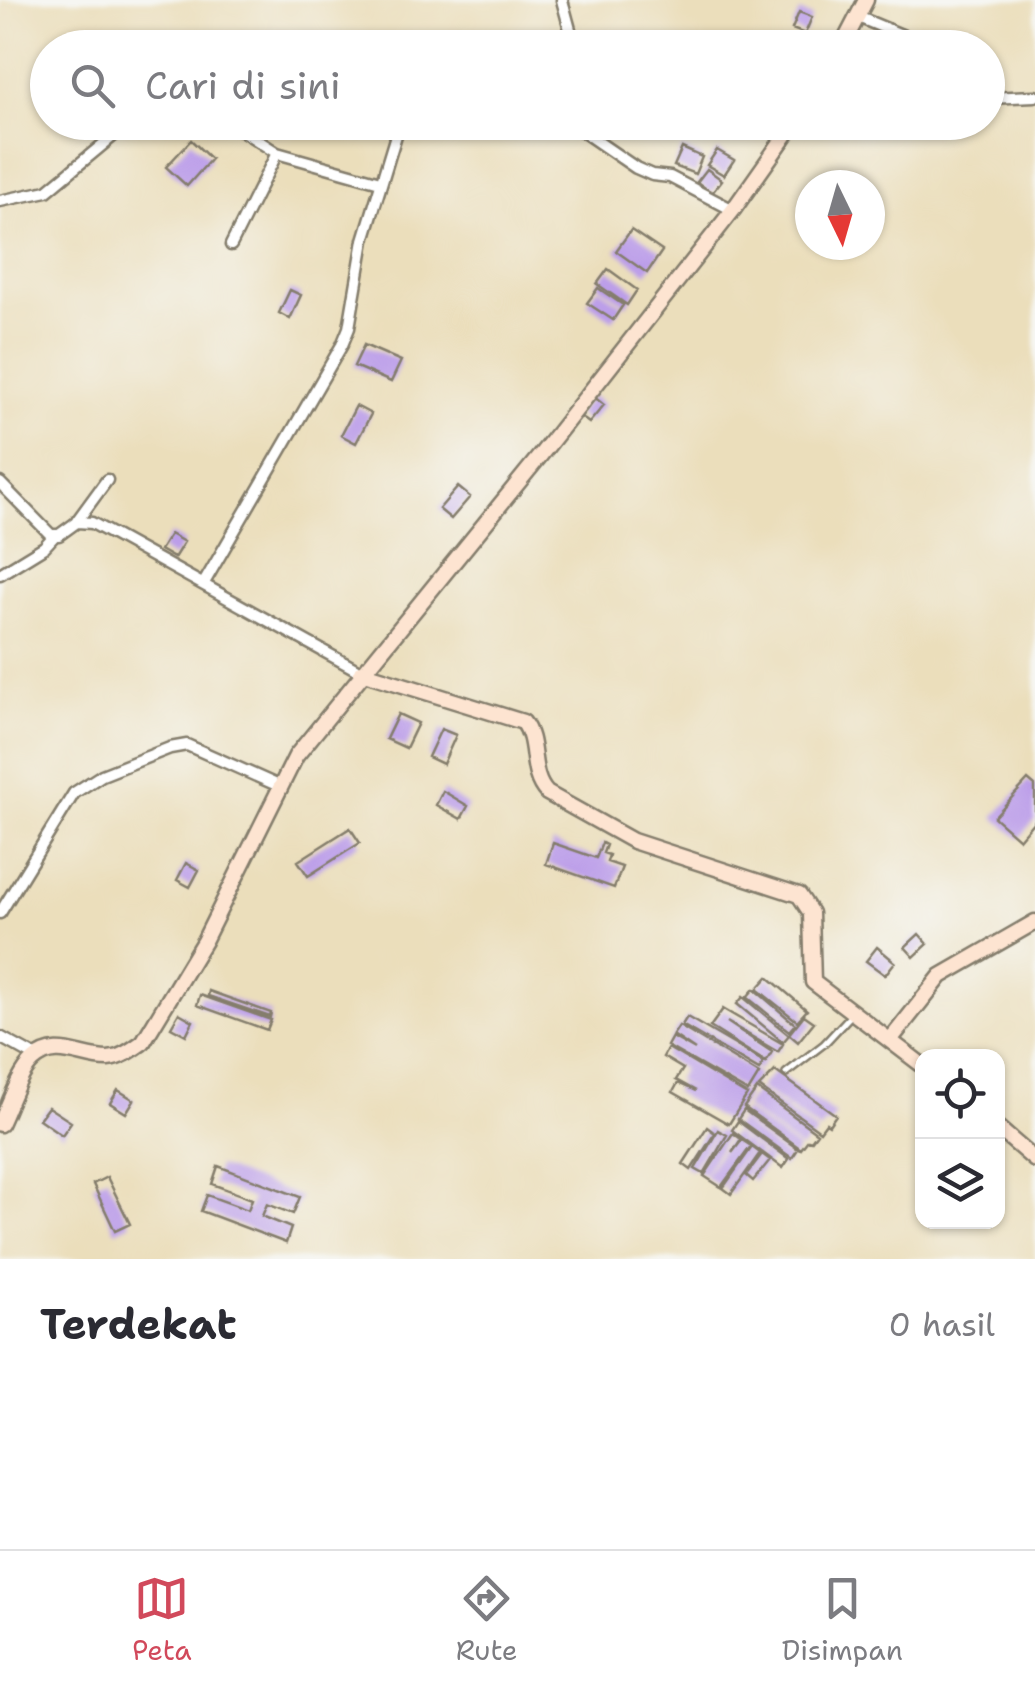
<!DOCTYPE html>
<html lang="id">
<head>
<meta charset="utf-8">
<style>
	:root { --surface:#fff; --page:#f2f2f3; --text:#2b2b33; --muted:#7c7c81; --line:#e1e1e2; --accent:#d1495b }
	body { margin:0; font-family:"Shantell Sans",sans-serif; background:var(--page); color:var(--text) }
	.controls { position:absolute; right:30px; bottom:30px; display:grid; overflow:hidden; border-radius:20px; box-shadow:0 2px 8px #0004 }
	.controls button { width:90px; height:90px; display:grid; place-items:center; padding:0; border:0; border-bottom:2px solid var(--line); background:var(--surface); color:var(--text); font:50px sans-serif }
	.compass { position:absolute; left:795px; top:170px; width:90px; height:90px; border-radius:50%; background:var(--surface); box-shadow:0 2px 8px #0004; rotate:175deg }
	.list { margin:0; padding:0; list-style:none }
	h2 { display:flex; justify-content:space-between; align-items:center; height:130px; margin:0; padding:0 40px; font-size:42px }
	h2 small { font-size:32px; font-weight:400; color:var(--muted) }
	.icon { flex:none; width:55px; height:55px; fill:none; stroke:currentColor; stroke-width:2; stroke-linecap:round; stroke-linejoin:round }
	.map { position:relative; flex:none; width:1035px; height:1259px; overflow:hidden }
	.search { position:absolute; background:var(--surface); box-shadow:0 2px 8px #0004; left:30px; right:30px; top:30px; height:110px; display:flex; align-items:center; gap:25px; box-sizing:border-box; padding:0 35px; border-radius:55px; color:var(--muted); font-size:38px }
	.sheet { height:290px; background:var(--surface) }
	nav { display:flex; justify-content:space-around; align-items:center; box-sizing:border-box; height:140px; border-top:2px solid var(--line); background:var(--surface); font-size:28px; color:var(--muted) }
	nav a { display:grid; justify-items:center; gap:5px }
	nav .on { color:var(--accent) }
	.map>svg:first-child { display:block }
	.building { fill:#bc9ee9 }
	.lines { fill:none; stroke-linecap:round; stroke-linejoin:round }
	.lane-casing { stroke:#847d6c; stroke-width:10 }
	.street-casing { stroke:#847d6c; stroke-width:15 }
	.secondary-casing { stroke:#847d6c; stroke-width:19 }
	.lane { stroke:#fff; stroke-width:5 }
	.street { stroke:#fff; stroke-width:10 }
	.secondary { stroke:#fde4d1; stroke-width:14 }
</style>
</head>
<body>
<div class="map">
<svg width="1035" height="1259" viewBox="0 0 1035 1259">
	<rect width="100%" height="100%" fill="#f6f6f2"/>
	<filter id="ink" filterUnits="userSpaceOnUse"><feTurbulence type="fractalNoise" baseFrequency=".01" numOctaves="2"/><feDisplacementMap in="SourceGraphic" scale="20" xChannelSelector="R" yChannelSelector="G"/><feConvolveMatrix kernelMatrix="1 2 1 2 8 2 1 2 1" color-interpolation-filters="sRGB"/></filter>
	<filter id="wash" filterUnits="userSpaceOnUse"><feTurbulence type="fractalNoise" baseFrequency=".0048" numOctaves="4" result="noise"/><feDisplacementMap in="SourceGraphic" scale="40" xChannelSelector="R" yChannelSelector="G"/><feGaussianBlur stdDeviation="2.25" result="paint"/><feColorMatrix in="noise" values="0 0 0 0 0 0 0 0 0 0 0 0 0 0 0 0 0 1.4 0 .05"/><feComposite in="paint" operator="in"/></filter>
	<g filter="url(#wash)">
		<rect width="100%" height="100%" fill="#ebdebb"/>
		<g id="blocks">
			<path class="building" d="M799 12 812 17 805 34 792 29Z
				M191 140 211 159 187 186 166 167Z
				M682 148 702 157 695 174 674 166Z
				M717 150 734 160 724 175 707 165Z
				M707 169 722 180 712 193 697 182Z
				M631 230 662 251 647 273 616 251Z
				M608 269 637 290 627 305 597 284Z
				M598 288 623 305 613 320 587 303Z
				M290 290 301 295 290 319 279 313Z
				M364 345 401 361 391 382 354 366Z
				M593 396 604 405 589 423 577 414Z
				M356 406 371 414 356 443 341 435Z
				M458 487 470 497 451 519 439 509Z
				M170 534 184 542 174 558 160 550Z
				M398 714 418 723 406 748 386 739Z
				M441 729 456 735 443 764 428 757Z
				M1028 780 1035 786V820L1019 839 994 817Z
				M443 791 468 806 461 819 436 805Z
				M350 828 360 843 308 876 298 861Z
				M553 843 596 858 602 843 606 845 603 853 609 855 607 862 622 867 614 888 546 864Z
				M186 863 199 870 190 887 177 880Z
				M919 934 928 944 914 957 905 947Z
				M877 947 895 962 885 975 866 961Z
				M768 977 807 1010 797 1021 757 989Z
				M754 989 795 1024 789 1031 747 997Z
				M209 991 271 1013 270 1017 208 996Z
				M200 995 271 1020 267 1030 197 1005Z
				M743 997 789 1035 783 1042 737 1004Z
				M723 1009 783 1044 778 1052 727 1022 772 1052 766 1062 710 1027Z
				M179 1013 193 1021 186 1035 171 1027Z
				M804 1015 814 1022 798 1042 789 1034Z
				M687 1017 764 1062 759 1070 682 1025Z
				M679 1026 759 1074 748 1092 667 1046 672 1037 695 1050 673 1035Z
				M668 1048 747 1095 729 1124 673 1092 678 1083 696 1091 676 1080 683 1069 663 1057Z
				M775 1071 836 1115 829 1125 826 1123 820 1131 759 1087Z
				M757 1089 817 1133 811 1141 808 1140 801 1149 744 1107Z
				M118 1090 134 1100 126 1113 110 1103Z
				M48 1107 71 1122 62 1135 39 1119Z
				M744 1110 798 1149 792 1158 738 1119Z
				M738 1121 789 1159 783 1168 732 1130Z
				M707 1127 715 1133 691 1170 683 1164Z
				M718 1130 727 1135 704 1174 695 1169Z
				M733 1133 741 1139 732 1153 742 1140 751 1146 721 1187 704 1176Z
				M752 1147 760 1153 731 1194 723 1188Z
				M762 1154 770 1160 753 1181 746 1175Z
				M218 1166 300 1197 293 1214 267 1204 262 1216 291 1228 286 1243 201 1211 207 1195 248 1210 252 1199 212 1184Z
				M107 1177 130 1224 115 1231 93 1184Z"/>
		</g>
	</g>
	<g filter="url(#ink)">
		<use href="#blocks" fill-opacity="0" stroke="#847d6c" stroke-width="2.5"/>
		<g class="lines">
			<g class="lane-casing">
				<path id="lane" d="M786 1073 824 1044 852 1014"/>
			</g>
			<g class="street-casing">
				<path id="street" d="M562 0 575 48
					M858 17 933 48
					M988 98 1035 96
					M229 122 277 153 380 182
					M569 122 636 168 652 175 670 177 733 210
					M0 201 47 191 130 122
					M231 245 277 153
					M0 483 51 535H59L77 522 92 523 361 672
					M77 521 107 480
					M0 574 44 547 55 535
					M204 583 342 345 349 328 364 240 400 122
					M0 913 74 793 102 775 170 748 187 745 279 786
					M0 1037 38 1058"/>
			</g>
			<g class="secondary-casing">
				<path id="secondary" d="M841 48 866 0
					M361 672 523 722C539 742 528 773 547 793L633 841 799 895 811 913 813 982 922 1065
					M891 1039 941 976 1035 922
					M0 1124C9 1106 18 1075 33 1061 57 1039 81 1059 108 1059 121 1058 133 1049 143 1042L204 941 296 756 539 457 733 210 795 122
					M998 1128 1035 1160"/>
			</g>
			<use href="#lane" class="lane"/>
			<use href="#street" class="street"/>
			<use href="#secondary" class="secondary"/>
		</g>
	</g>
</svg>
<div class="controls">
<button><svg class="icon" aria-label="locate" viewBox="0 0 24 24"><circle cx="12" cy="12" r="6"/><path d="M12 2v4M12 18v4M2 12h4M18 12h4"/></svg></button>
<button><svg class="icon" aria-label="layers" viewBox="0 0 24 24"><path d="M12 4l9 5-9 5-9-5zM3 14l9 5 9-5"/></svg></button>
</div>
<svg class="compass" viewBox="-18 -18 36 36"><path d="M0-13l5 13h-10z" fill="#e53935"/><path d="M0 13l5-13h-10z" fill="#7c7c81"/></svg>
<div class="search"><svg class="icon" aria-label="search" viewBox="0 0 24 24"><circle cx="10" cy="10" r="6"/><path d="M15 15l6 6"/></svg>Cari di sini</div>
</div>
<section class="sheet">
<h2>Terdekat<small>0 hasil</small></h2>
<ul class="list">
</ul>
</section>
<nav>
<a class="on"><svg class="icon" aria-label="map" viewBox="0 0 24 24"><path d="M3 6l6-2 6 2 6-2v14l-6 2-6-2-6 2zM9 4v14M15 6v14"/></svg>Peta</a>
<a><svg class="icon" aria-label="directions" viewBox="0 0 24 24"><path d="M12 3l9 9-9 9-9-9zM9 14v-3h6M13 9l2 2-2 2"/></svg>Rute</a>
<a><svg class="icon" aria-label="saved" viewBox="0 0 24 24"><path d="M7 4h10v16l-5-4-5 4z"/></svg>Disimpan</a>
</nav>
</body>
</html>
